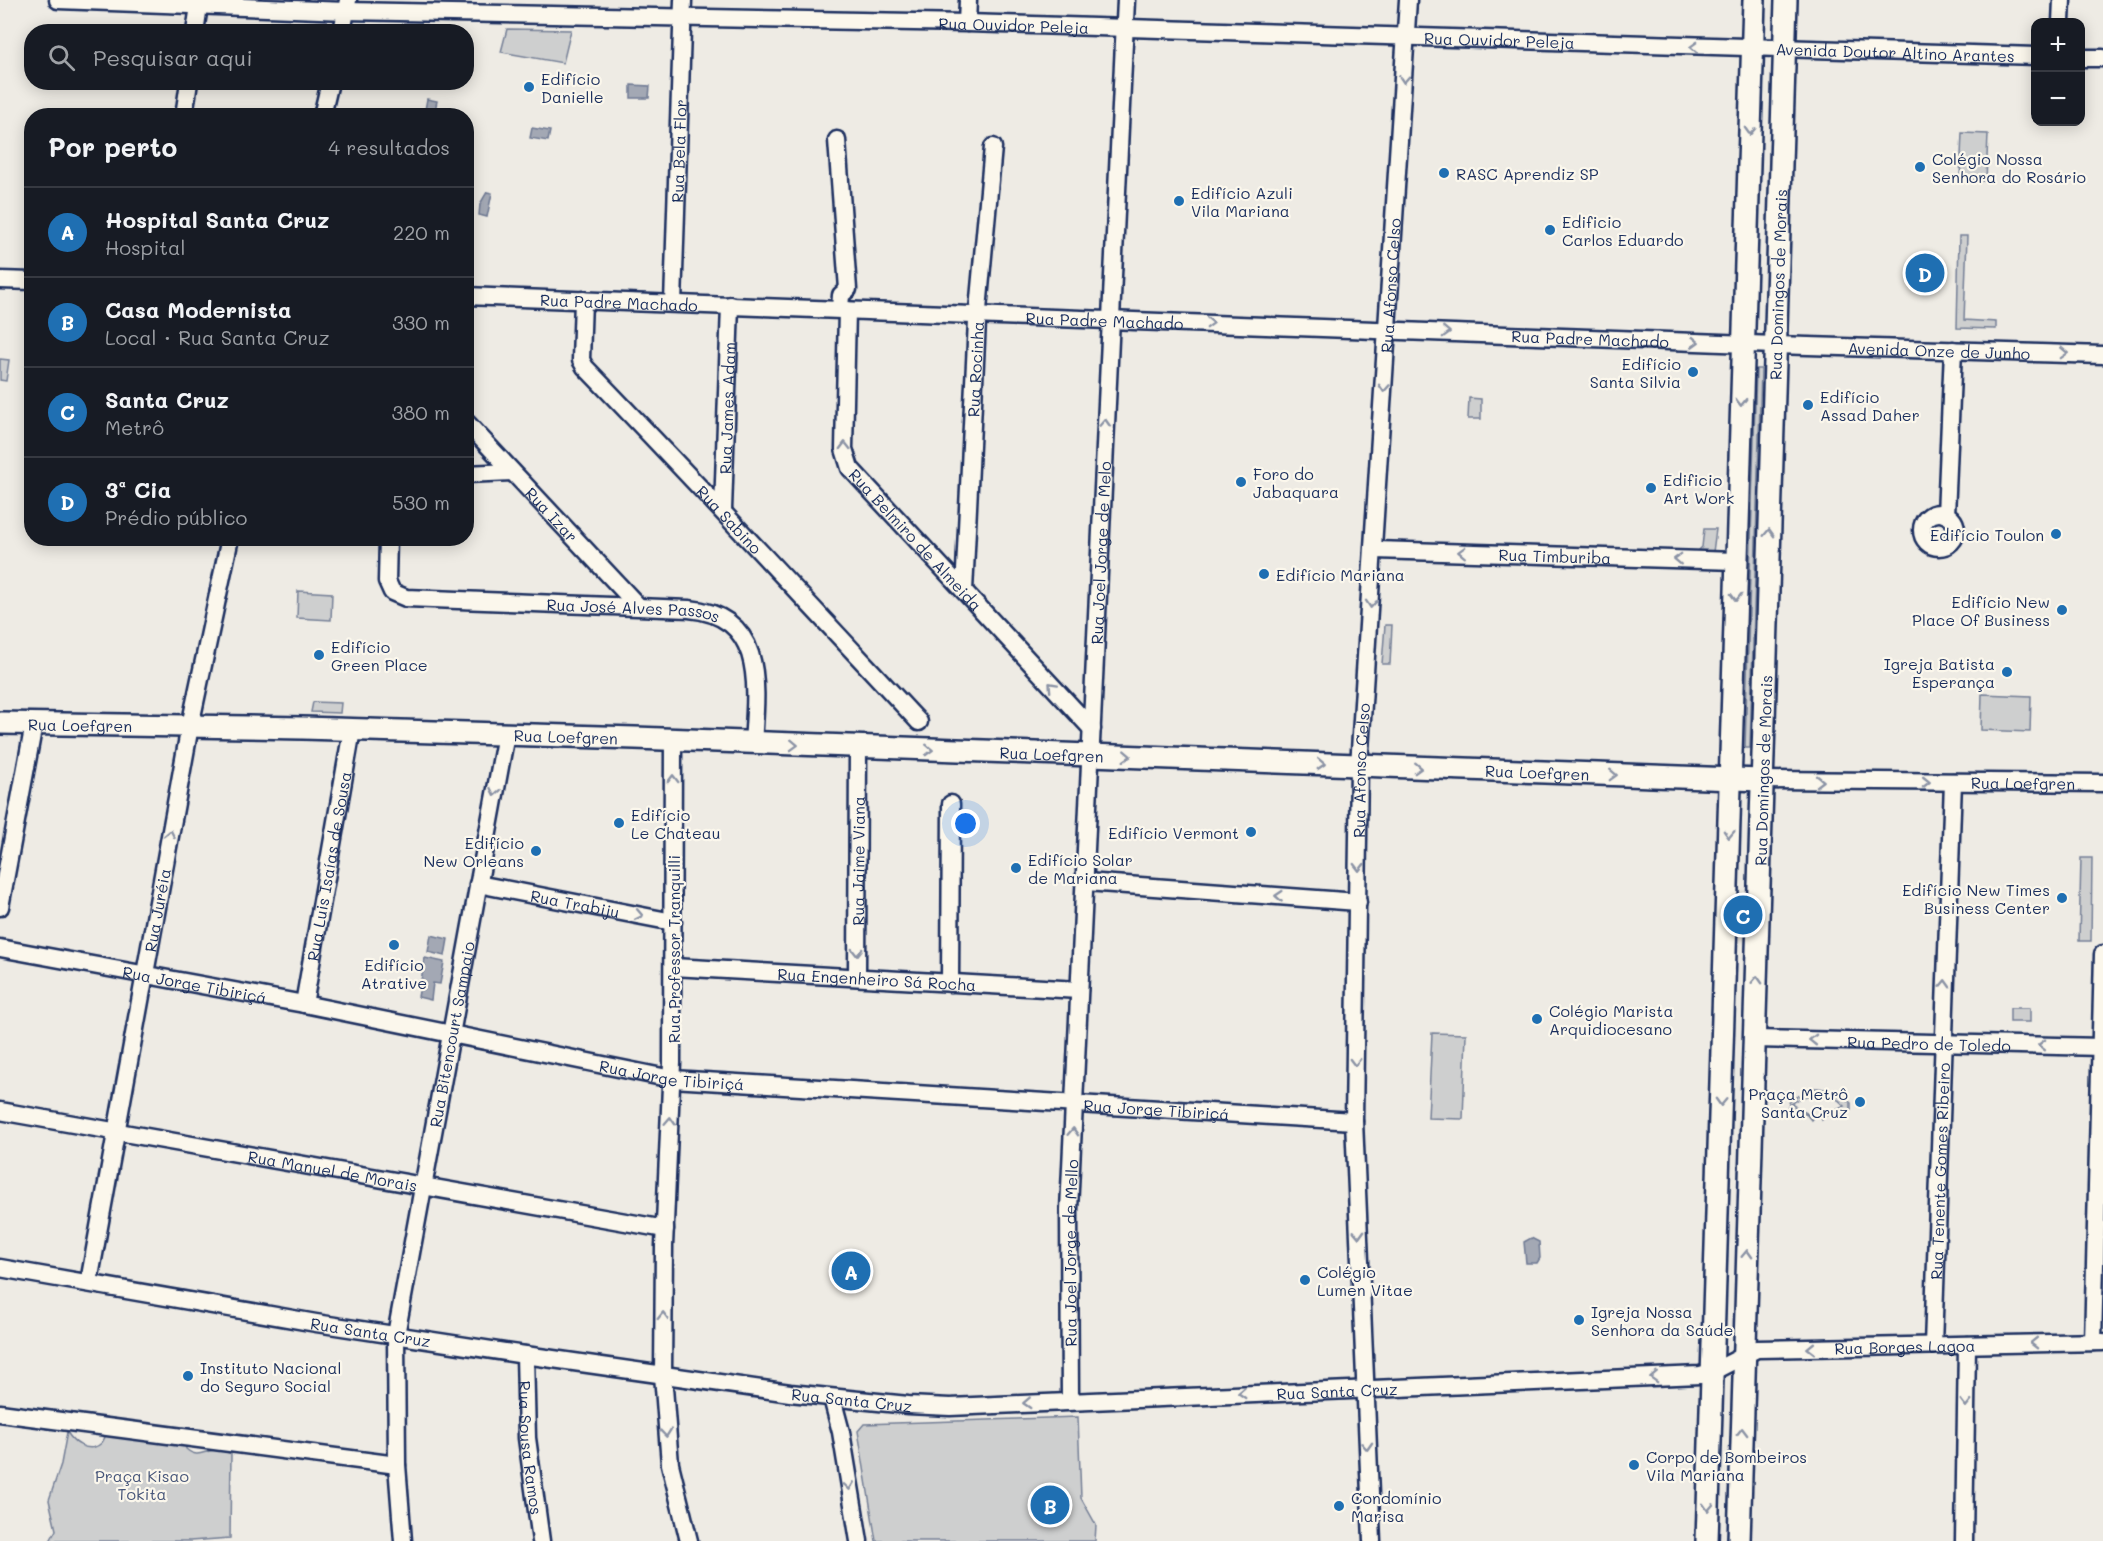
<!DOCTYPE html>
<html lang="pt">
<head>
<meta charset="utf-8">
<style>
	:root { --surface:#171b24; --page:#242831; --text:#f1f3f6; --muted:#9ea1a6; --line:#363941; --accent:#1f6fb2 }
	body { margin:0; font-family:Mali,sans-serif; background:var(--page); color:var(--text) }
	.controls { position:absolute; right:18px; top:18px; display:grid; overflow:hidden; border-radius:12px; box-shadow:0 3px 15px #0003 }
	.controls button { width:54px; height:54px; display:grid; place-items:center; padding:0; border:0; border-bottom:2px solid var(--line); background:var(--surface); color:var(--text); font:30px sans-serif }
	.you { position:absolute; left:966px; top:824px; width:21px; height:21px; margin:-15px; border:4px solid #fff; border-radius:50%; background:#1a73e8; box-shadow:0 0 0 9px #1a73e833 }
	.badge { display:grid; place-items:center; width:39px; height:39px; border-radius:50%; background:var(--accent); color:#fff; font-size:20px; font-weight:700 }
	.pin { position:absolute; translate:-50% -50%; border:3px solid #fff; box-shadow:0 2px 6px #0006 }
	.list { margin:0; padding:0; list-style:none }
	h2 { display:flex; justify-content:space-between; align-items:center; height:78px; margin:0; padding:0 24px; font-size:26px }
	h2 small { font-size:20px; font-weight:400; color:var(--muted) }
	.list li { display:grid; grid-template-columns:39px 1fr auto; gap:18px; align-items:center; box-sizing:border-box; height:90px; padding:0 24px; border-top:2px solid var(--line) }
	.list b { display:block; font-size:22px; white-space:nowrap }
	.list p { margin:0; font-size:20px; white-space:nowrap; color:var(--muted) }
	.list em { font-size:20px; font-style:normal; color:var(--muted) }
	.icon { flex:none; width:33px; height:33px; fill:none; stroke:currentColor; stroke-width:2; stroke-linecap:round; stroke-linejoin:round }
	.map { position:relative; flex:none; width:2103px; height:1541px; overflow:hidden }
	.search { position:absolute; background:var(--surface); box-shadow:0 3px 15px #0003; left:24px; top:24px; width:450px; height:66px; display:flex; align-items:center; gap:15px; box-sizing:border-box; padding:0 21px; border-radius:24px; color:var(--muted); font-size:22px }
	.panel { position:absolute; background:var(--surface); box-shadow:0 3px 15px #0003; left:24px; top:108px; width:450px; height:438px; border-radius:24px }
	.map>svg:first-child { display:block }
	.green { fill:#cecfcf; stroke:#747f96; stroke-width:1.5 }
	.water { fill:#a3a8b4; stroke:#6d7892; stroke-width:1.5 }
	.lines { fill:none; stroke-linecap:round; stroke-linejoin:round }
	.minor-casing { stroke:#1b2f5e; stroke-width:21 }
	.major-casing { stroke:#1b2f5e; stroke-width:26 }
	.minor { stroke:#fbf7ec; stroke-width:16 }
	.major { stroke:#fbf7ec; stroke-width:21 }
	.oneway { stroke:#8b93a5 }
	.poi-dot { fill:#1f6fb2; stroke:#fbf7ec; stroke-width:2 }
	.labels { text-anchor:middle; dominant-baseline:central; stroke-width:4.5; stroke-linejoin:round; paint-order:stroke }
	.street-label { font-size:16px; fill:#1b2f5e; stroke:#fbf7ec }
	.poi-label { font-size:16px; fill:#1b2f5e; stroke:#fbf7ec; text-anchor:start }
	.park-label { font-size:16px; fill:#48577a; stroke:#fbf7ec }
</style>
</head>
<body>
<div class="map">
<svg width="2103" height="1541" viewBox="0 0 2103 1541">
	<rect width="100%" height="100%" fill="#eeebe4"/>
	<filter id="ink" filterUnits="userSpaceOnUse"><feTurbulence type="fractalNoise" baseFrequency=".0167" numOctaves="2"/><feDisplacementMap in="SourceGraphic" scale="12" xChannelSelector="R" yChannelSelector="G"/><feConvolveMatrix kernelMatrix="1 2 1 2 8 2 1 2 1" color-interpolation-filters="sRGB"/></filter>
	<g filter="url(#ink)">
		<path class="green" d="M507 29 571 30 563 63 501 52Z
			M1962 133 1988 134 1986 181 1960 180Z
			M1959 236H1967L1964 320 1996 322V329L1957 328Z
			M0 359 9 360 6 381 0 380Z
			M1756 369H1761L1750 748H1745Z
			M1469 398 1481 399V419H1468Z
			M1704 529H1716L1713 552H1697L1702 547Z
			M298 591 332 593 331 620 297 618Z
			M1385 625H1392L1390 664H1382Z
			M1982 694 2031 696 2030 732 1981 730Z
			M313 702 341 703 340 713 311 712Z
			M2081 858H2092L2091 941H2079Z
			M2010 1008H2030V1022H2010Z
			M1432 1033 1466 1034 1463 1119 1428 1118Z
			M1814 1088C1829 1088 1840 1093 1851 1103V1110L1842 1115H1826L1822 1120 1821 1117 1845 1106C1829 1089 1808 1092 1791 1104L1813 1117 1811 1120 1806 1114 1791 1115 1787 1111 1790 1100Z
			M1078 1417 1081 1498 1096 1525 1095 1541H876L858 1431 864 1424Z
			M105 1418 185 1430 186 1449C198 1459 203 1451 215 1450 220 1450 226 1452 231 1453L230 1538 190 1541H50L56 1530 49 1500 61 1464 67 1432C82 1457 113 1452 105 1418Z"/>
		<path class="water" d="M631 85 650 86 649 98H631Z
			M427 99 437 101 434 115H424Z
			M532 128 550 131 548 141 530 138Z
			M487 192 492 193 487 217 479 215 480 204Z
			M431 935 448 939 445 956 428 952Z
			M425 958 444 962 440 984 433 983 431 1000 418 997Z
			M1531 1238 1539 1242 1540 1258 1537 1263H1526L1524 1242Z"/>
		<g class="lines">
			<g class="minor-casing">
				<g id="minor">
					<path id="s1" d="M58 0 346 11 967 23 2036 56"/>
					<path d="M2061 22 2062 0"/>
					<path d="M967 23 968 0"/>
					<path d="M195 32 199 6"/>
					<path d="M342 32 348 0"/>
					<path d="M2080 58H2103"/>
					<path d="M184 116 189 82"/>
					<path d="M322 116 330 82"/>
					<path d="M837 140 848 289 841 295 840 309"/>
					<path d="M0 280 32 281"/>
					<path id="s2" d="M466 296 1775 345 2103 355"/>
					<path id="s3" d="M583 300 581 360 585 367C698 484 808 603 919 722"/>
					<path id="s4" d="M673 303 683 0"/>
					<path id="s5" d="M847 310 844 449 850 468 1092 729"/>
					<path id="s6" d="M466 422 638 606"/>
					<path d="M466 474 512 472"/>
					<path id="s7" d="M723 510 730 305"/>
					<circle cx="1939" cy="530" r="17"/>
					<path d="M1946 515 1953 350"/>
					<path id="s8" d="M388 538 387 581 392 592 406 598 689 609C765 616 757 685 753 743"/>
					<path id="s9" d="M1375 550 1736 561"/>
					<path id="s10" d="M964 591 977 321 993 147"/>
					<path d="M673 740 672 1063 664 1246 663 1375 670 1464 689 1541"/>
					<path id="s11" d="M1761 780 2103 783"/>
					<path d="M1086 882 1358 902"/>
					<path id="s12" d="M478 884 673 922"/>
					<path d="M0 907 34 724"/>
					<path id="s13" d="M0 948 304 1004 672 1079 1354 1121"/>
					<path id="s14" d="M673 967 1079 990"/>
					<path id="s15" d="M857 977 858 747"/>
					<path d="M950 983 951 804"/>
					<path id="s16" d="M304 1004 352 730"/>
					<path id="s17" d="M1755 1039 2103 1047"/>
					<path id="s18" d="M0 1111 665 1229"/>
					<path id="s19" d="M0 1268 316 1323 525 1355 790 1393 908 1405 950 1407 1700 1375 1712 1372 1757 1349 2103 1342"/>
					<path id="s20" d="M89 1282 190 726 230 538"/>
					<path d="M2093 1342 2103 954"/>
					<path id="s21" d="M1933 1345 1953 782"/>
					<path id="s22" d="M525 1355 527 1438 541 1541"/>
					<path d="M832 1398 841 1432 859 1541"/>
					<path id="s23" d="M1070 1401 1069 1210 1126 0"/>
					<path d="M0 1413 397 1465"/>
					<path id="s24" d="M403 1541 397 1465 396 1335 506 734"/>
					<path id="s25" d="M1372 1541 1354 1121 1359 766 1408 0"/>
					<path d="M1964 1541 1967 1345"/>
				</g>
			</g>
			<g class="major-casing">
				<g id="major">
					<path id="s26" d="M0 723 303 728 635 738 1761 780"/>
					<path d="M1707 1541 1754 0"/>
					<path id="s27" d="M1739 1541 1786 0"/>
				</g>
			</g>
			<use href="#minor" class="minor"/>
			<use href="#major" class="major"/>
		</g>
		<defs><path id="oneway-chevron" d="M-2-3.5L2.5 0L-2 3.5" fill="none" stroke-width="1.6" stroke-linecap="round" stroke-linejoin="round" transform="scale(1.5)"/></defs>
		<g class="oneway">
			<use href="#oneway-chevron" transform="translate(1694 47) rotate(-178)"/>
			<use href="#oneway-chevron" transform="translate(1404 79) rotate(94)"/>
			<use href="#oneway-chevron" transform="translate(1750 131) rotate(92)"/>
			<use href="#oneway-chevron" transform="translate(1210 323) rotate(2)"/>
			<use href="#oneway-chevron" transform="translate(1446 332) rotate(2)"/>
			<use href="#oneway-chevron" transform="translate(1695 342) rotate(2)"/>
			<use href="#oneway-chevron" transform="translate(2064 353) rotate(2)"/>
			<use href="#oneway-chevron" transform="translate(1384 388) rotate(94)"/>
			<use href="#oneway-chevron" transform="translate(1741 402) rotate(91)"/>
			<use href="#oneway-chevron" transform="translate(1105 423) rotate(-87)"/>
			<use href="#oneway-chevron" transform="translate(845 446) rotate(-91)"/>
			<use href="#oneway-chevron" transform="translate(1769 533) rotate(-88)"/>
			<use href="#oneway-chevron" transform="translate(1462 552) rotate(-178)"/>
			<use href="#oneway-chevron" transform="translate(1678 559) rotate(-178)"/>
			<use href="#oneway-chevron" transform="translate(1736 597) rotate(91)"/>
			<use href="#oneway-chevron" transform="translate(1371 604) rotate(94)"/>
			<use href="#oneway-chevron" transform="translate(1052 686) rotate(-133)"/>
			<use href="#oneway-chevron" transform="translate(794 745) rotate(2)"/>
			<use href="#oneway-chevron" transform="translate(929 750) rotate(2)"/>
			<use href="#oneway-chevron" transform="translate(1127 756) rotate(3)"/>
			<use href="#oneway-chevron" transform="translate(1321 764) rotate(3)"/>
			<use href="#oneway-chevron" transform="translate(1418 768) rotate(2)"/>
			<use href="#oneway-chevron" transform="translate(1613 775) rotate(2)"/>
			<use href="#oneway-chevron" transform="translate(673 779) rotate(-90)"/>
			<use href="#oneway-chevron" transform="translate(1820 781) rotate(1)"/>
			<use href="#oneway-chevron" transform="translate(1926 782) rotate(1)"/>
			<use href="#oneway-chevron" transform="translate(495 792) rotate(101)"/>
			<use href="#oneway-chevron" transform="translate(170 834) rotate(-79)"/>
			<use href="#oneway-chevron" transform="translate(1729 834) rotate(92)"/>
			<use href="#oneway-chevron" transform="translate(1359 867) rotate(90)"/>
			<use href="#oneway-chevron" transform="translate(1279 896) rotate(-176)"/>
			<use href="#oneway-chevron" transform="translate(639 915) rotate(11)"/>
			<use href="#oneway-chevron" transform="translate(857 952) rotate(90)"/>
			<use href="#oneway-chevron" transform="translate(1757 980) rotate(-88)"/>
			<use href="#oneway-chevron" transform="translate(1945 984) rotate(-88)"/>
			<use href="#oneway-chevron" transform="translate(1813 1040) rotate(-179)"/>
			<use href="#oneway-chevron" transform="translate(2042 1045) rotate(-179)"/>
			<use href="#oneway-chevron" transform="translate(1355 1062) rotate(91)"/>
			<use href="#oneway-chevron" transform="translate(1721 1102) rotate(92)"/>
			<use href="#oneway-chevron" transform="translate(670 1121) rotate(-87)"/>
			<use href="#oneway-chevron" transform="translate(1073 1132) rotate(-87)"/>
			<use href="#oneway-chevron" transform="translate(1359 1234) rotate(88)"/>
			<use href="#oneway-chevron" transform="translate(1747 1254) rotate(-88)"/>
			<use href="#oneway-chevron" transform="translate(663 1316) rotate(-89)"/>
			<use href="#oneway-chevron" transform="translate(2034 1343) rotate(179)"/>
			<use href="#oneway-chevron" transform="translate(1811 1348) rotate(179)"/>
			<use href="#oneway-chevron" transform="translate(1654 1377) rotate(178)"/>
			<use href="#oneway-chevron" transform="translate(1242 1393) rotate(177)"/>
			<use href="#oneway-chevron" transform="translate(1027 1403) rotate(177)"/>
			<use href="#oneway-chevron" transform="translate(1966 1403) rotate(91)"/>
			<use href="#oneway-chevron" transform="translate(1742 1432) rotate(-89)"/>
			<use href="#oneway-chevron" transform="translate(666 1433) rotate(84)"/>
			<use href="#oneway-chevron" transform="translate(1367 1446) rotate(87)"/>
			<use href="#oneway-chevron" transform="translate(849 1486) rotate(82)"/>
			<use href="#oneway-chevron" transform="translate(1708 1507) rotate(92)"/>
		</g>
	</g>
	<g class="poi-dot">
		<circle cx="529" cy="87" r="6"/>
		<circle cx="1920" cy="167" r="6"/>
		<circle cx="1444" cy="173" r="6"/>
		<circle cx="1179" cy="201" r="6"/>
		<circle cx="1550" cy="230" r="6"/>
		<circle cx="1693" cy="372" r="6"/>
		<circle cx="1808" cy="405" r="6"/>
		<circle cx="1241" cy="482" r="6"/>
		<circle cx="1651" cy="488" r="6"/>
		<circle cx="2056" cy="534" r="6"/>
		<circle cx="1264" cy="574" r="6"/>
		<circle cx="2062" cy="610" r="6"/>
		<circle cx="319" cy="655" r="6"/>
		<circle cx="2007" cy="672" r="6"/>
		<circle cx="619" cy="823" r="6"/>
		<circle cx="1251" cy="832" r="6"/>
		<circle cx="536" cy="851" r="6"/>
		<circle cx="1016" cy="868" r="6"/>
		<circle cx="2062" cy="898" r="6"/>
		<circle cx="394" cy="945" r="6"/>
		<circle cx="1537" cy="1019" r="6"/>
		<circle cx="1860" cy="1102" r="6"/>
		<circle cx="1305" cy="1280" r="6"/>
		<circle cx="1579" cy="1320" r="6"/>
		<circle cx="188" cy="1376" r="6"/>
		<circle cx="1634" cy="1465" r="6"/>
		<circle cx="1339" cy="1506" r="6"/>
	</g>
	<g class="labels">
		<g class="street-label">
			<text stroke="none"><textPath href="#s1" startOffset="956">Rua Ouvidor Peleja</textPath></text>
			<text stroke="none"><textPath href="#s1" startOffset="1442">Rua Ouvidor Peleja</textPath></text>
			<text stroke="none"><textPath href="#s1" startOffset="1838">Avenida Doutor Altino Arantes</textPath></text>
			<text stroke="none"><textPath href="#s4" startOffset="152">Rua Bela Flor</textPath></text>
			<text stroke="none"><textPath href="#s25" startOffset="1257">Rua Afonso Celso</textPath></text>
			<text stroke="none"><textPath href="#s27" startOffset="1257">Rua Domingos de Morais</textPath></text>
			<text stroke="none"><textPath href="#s2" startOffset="153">Rua Padre Machado</textPath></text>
			<text stroke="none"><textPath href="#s2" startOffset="639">Rua Padre Machado</textPath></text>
			<text stroke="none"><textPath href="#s2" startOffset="1125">Rua Padre Machado</textPath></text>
			<text stroke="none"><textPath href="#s2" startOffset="1474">Avenida Onze de Junho</textPath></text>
			<text stroke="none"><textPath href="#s10" startOffset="222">Rua Rocinha</textPath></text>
			<text stroke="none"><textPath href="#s7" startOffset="102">Rua James Adam</textPath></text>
			<text stroke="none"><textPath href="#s6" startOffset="126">Rua Izar</textPath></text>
			<text stroke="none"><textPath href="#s3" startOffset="278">Rua Sabino</textPath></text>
			<text stroke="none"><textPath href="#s5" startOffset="256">Rua Belmiro de Almeida</textPath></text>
			<text stroke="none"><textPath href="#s23" startOffset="849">Rua Joel Jorge de Melo</textPath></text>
			<text stroke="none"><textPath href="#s9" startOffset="180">Rua Timburiba</textPath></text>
			<text stroke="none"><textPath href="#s8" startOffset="298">Rua José Alves Passos</textPath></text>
			<text stroke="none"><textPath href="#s26" startOffset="80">Rua Loefgren</textPath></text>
			<text stroke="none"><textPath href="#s26" startOffset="566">Rua Loefgren</textPath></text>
			<text stroke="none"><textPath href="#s26" startOffset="1052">Rua Loefgren</textPath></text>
			<text stroke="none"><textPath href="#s25" startOffset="771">Rua Afonso Celso</textPath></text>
			<text stroke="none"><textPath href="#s27" startOffset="771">Rua Domingos de Morais</textPath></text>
			<text stroke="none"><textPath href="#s26" startOffset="1538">Rua Loefgren</textPath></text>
			<text stroke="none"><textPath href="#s11" startOffset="262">Rua Loefgren</textPath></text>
			<text stroke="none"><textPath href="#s15" startOffset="116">Rua Jaime Viana</textPath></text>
			<text stroke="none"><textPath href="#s16" startOffset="140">Rua Luis Isaías de Sousa</textPath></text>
			<text stroke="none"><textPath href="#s12" startOffset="99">Rua Trabiju</textPath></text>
			<text stroke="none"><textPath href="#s20" startOffset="378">Rua Juréia</textPath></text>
			<text transform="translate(673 949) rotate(-90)">Rua Professor Tranquilli</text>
			<text stroke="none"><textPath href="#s14" startOffset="204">Rua Engenheiro Sá Rocha</textPath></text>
			<text stroke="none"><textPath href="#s13" startOffset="198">Rua Jorge Tibiriçá</textPath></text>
			<text stroke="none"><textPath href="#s24" startOffset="512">Rua Bitencourt Sampaio</textPath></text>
			<text stroke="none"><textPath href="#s17" startOffset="174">Rua Pedro de Toledo</textPath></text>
			<text stroke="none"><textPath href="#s13" startOffset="684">Rua Jorge Tibiriçá</textPath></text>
			<text stroke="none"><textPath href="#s13" startOffset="1170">Rua Jorge Tibiriçá</textPath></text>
			<text stroke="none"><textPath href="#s18" startOffset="338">Rua Manuel de Morais</textPath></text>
			<text stroke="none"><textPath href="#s21" startOffset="174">Rua Tenente Gomes Ribeiro</textPath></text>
			<text stroke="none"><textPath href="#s23" startOffset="148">Rua Joel Jorge de Mello</textPath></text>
			<text stroke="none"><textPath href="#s19" startOffset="376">Rua Santa Cruz</textPath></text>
			<text stroke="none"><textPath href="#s19" startOffset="1922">Rua Borges Lagoa</textPath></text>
			<text stroke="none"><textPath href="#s19" startOffset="1348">Rua Santa Cruz</textPath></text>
			<text stroke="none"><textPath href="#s19" startOffset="862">Rua Santa Cruz</textPath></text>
			<text stroke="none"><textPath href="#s22" startOffset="93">Rua Sousa Ramos</textPath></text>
		</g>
		<g class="poi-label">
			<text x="541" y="78">Edifício<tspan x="541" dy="18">Danielle</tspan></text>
			<text x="1932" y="158">Colégio Nossa<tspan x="1932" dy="18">Senhora do Rosário</tspan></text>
			<text x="1456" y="173">RASC Aprendiz SP</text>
			<text x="1191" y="192">Edifício Azuli<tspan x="1191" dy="18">Vila Mariana</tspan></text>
			<text x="1562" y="221">Edificio<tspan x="1562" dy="18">Carlos Eduardo</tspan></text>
			<text x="1681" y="363" text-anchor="end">Edifício<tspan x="1681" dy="18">Santa Silvia</tspan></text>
			<text x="1820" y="396">Edifício<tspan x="1820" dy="18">Assad Daher</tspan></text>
			<text x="1253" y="473">Foro do<tspan x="1253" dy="18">Jabaquara</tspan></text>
			<text x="1663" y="479">Edificio<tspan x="1663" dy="18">Art Work</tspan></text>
			<text x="2044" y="534" text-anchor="end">Edifício Toulon</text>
			<text x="1276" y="574">Edifício Mariana</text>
			<text x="2050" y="601" text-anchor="end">Edifício New<tspan x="2050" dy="18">Place Of Business</tspan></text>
			<text x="331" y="646">Edifício<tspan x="331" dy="18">Green Place</tspan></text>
			<text x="1995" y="663" text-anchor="end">Igreja Batista<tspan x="1995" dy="18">Esperança</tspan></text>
			<text x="631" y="814">Edifício<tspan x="631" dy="18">Le Chateau</tspan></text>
			<text x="1239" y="832" text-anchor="end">Edifício Vermont</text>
			<text x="524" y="842" text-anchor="end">Edifício<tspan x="524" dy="18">New Orleans</tspan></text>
			<text x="1028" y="859">Edifício Solar<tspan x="1028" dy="18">de Mariana</tspan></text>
			<text x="2050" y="889" text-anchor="end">Edifício New Times<tspan x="2050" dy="18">Business Center</tspan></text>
			<text x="394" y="964" text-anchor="middle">Edifício<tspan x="394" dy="18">Atrative</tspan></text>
			<text x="1549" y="1010">Colégio Marista<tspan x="1549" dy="18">Arquidiocesano</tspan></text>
			<text x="1848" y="1093" text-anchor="end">Praça Metrô<tspan x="1848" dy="18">Santa Cruz</tspan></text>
			<text x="1317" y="1271">Colégio<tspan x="1317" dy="18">Lumen Vitae</tspan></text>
			<text x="1591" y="1311">Igreja Nossa<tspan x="1591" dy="18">Senhora da Saúde</tspan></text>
			<text x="200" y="1367">Instituto Nacional<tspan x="200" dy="18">do Seguro Social</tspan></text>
			<text x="1646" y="1456">Corpo de Bombeiros<tspan x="1646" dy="18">Vila Mariana</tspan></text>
			<text x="1351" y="1497">Condomínio<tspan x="1351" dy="18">Marisa</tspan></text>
		</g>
		<g class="park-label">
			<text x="142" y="1475">Praça Kisao<tspan x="142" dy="18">Tokita</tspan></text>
		</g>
	</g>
</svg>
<div class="controls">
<button>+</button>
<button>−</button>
</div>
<div class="you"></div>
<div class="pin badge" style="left:851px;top:1271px">A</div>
<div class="pin badge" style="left:1050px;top:1505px">B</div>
<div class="pin badge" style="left:1743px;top:915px">C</div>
<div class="pin badge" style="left:1925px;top:273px">D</div>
<div class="search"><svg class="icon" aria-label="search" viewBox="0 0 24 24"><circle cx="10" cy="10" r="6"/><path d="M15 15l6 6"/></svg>Pesquisar aqui</div>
<section class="panel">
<h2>Por perto<small>4 resultados</small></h2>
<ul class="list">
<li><span class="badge">A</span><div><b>Hospital Santa Cruz</b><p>Hospital</p></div><em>220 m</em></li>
<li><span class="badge">B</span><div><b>Casa Modernista</b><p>Local · Rua Santa Cruz</p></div><em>330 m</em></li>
<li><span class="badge">C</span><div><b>Santa Cruz</b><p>Metrô</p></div><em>380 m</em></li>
<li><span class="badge">D</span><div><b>3ª Cia</b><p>Prédio público</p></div><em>530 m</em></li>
</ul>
</section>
</div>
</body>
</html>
